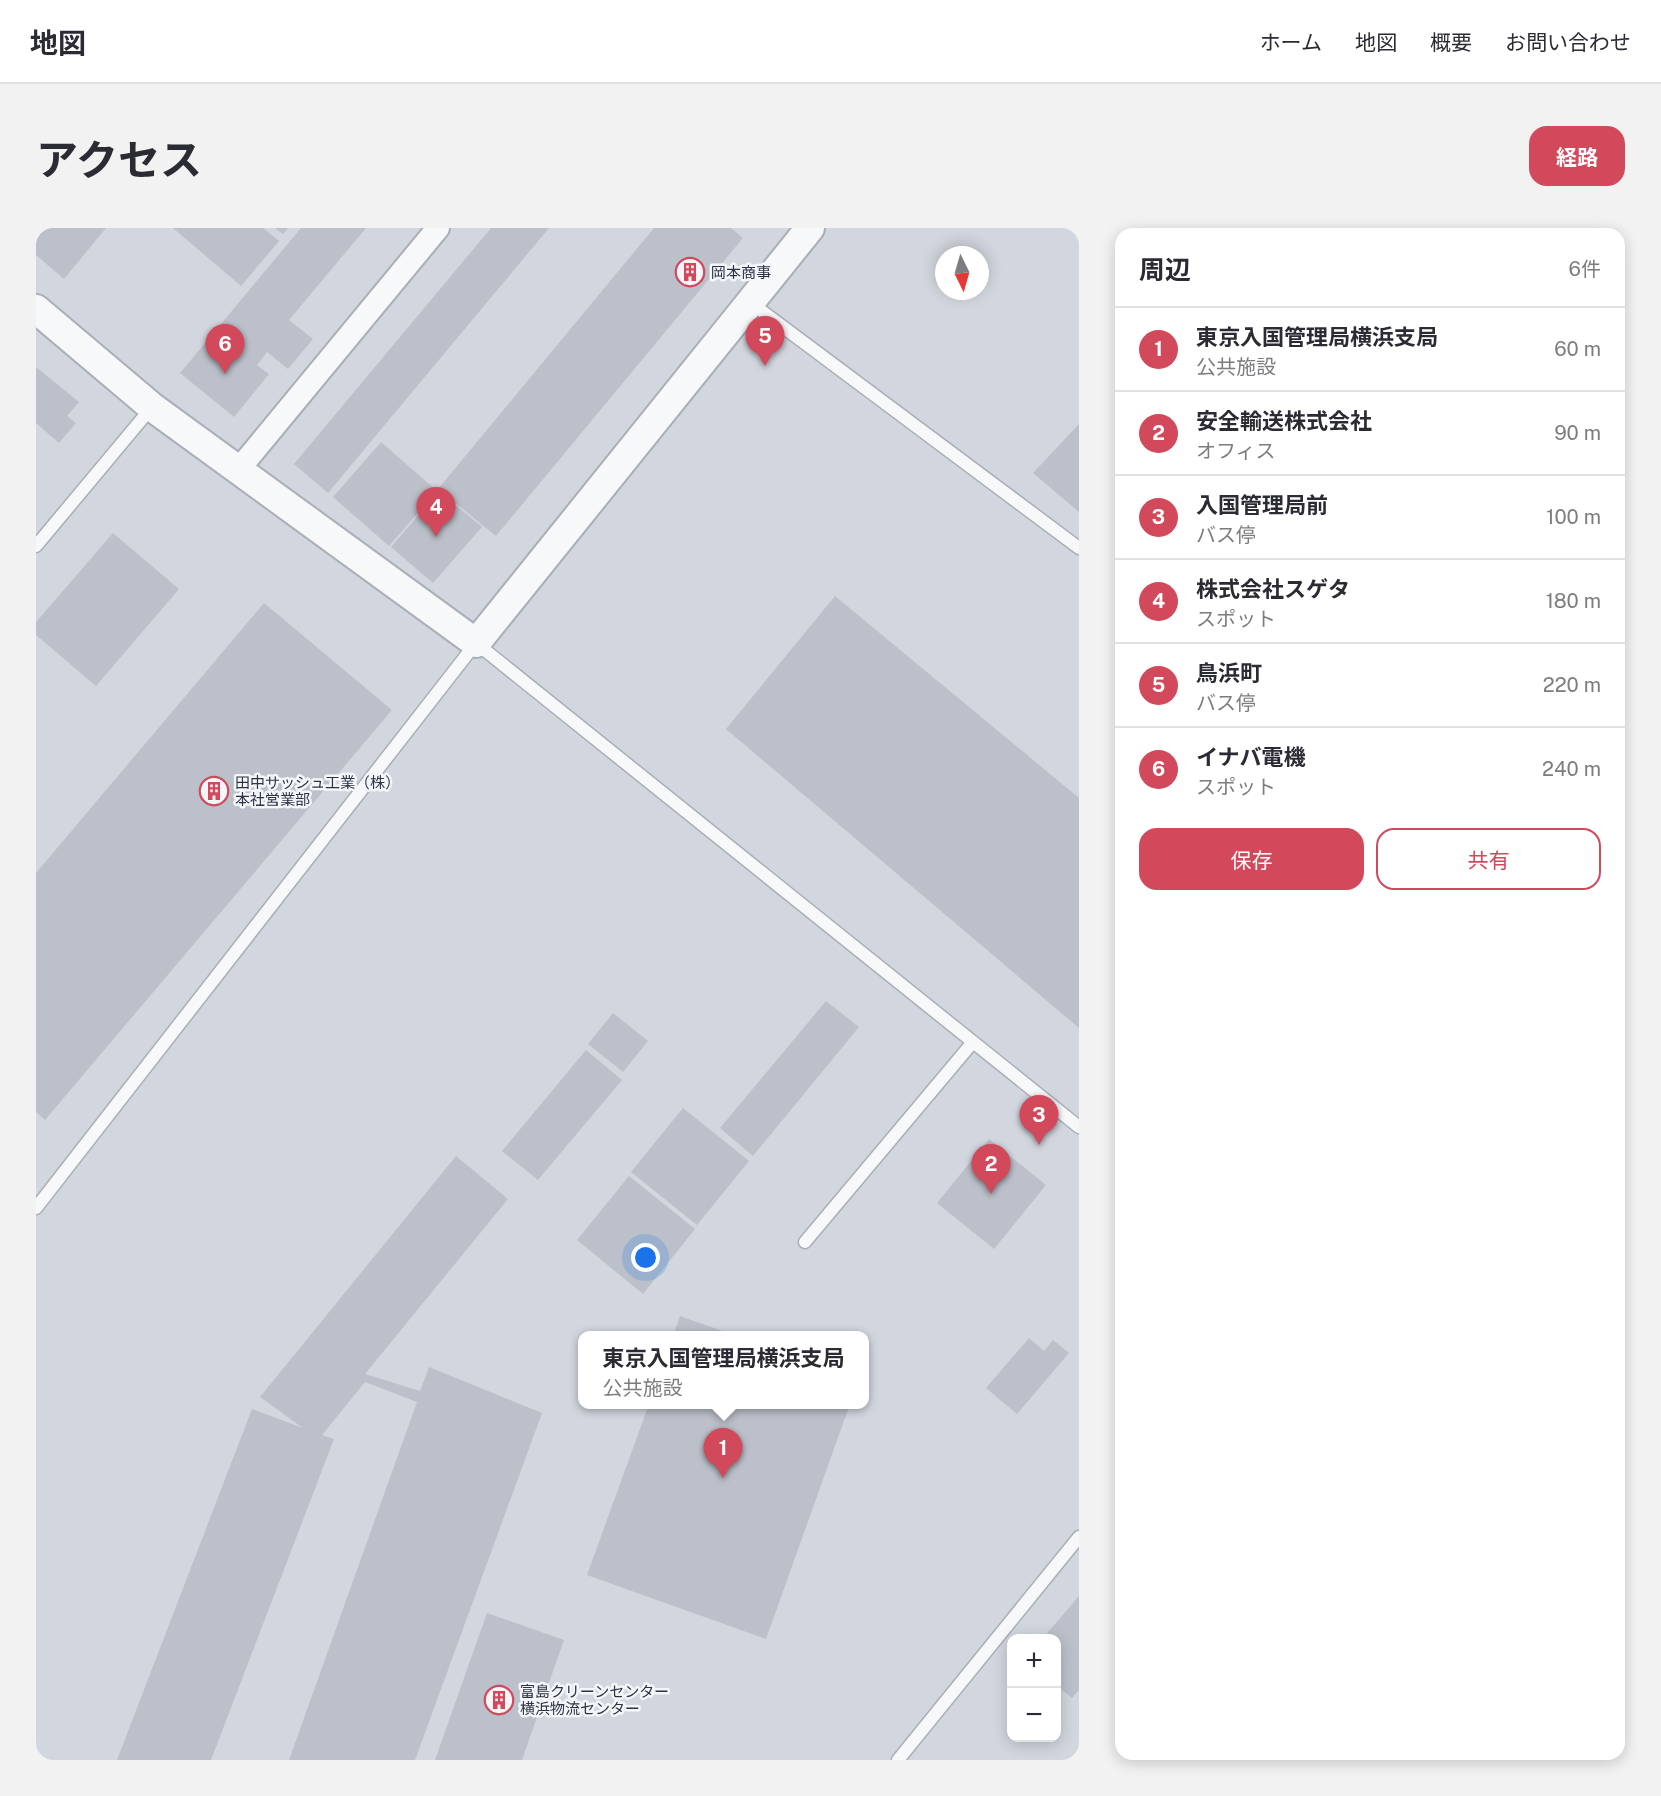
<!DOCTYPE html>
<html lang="ja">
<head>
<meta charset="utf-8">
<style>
	:root { --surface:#fff; --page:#f2f2f3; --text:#2b2b33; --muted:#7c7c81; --line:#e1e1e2; --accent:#d1495b }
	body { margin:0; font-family:"Public Sans","Noto Sans JP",sans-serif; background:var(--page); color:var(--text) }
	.controls { position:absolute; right:18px; bottom:18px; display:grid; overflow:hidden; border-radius:12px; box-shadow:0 3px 15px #0003 }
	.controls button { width:54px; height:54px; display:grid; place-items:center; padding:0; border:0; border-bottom:2px solid var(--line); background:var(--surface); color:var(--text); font:30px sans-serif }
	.compass { position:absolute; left:899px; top:18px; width:54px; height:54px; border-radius:50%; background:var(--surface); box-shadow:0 3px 15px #0003; rotate:175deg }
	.you { position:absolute; left:610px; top:1030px; width:21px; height:21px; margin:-15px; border:4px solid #fff; border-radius:50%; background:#1a73e8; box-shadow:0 0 0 9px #1a73e833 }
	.badge { display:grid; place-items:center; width:39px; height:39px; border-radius:50%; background:var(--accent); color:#fff; font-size:20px; font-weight:700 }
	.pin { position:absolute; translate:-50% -50px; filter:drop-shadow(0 2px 3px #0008) }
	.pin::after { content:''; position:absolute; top:32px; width:21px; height:18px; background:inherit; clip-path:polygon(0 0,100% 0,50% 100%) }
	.popup { position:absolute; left:542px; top:1103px; width:291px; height:78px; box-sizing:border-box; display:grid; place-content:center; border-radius:12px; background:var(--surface); filter:drop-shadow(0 2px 4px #0005); font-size:20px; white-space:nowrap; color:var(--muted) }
	.popup b { font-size:22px; color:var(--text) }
	.popup::after { content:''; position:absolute; left:50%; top:100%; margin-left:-12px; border:12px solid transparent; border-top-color:var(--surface) }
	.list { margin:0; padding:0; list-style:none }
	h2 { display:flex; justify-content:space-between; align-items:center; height:78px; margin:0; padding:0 24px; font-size:26px }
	h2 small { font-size:20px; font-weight:400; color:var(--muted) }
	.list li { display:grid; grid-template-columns:39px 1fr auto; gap:18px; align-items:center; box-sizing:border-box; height:84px; padding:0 24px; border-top:2px solid var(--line) }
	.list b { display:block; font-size:22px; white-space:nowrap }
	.list p { margin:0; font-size:20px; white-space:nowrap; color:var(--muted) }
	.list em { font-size:20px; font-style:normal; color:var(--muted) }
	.actions { display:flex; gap:12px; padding:18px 24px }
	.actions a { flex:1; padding:14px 0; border:2px solid var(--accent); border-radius:18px; text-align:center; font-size:21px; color:var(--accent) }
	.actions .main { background:var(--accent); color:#fff }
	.map { position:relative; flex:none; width:1043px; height:1532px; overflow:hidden; border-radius:18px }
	header { display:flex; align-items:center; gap:36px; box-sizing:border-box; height:84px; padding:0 30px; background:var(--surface); border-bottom:2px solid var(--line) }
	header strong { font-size:28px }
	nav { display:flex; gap:33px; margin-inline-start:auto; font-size:21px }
	.intro { display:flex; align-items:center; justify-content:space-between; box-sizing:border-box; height:144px; padding:0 36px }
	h1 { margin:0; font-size:42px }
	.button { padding:15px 27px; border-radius:18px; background:var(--accent); color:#fff; font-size:21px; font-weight:700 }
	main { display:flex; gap:36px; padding:0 36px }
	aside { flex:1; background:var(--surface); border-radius:18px; box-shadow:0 3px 15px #0003 }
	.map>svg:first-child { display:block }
	.built { fill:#d2d6de; fill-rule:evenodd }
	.building { fill:#bbc0ca }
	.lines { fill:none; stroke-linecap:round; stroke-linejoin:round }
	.service-casing { stroke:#a9aeb7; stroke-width:15 }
	.minor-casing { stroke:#a9aeb7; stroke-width:26 }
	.tertiary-casing { stroke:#a9aeb7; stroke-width:32 }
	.service { stroke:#f7f8fa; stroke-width:12 }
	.minor { stroke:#f7f8fa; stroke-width:22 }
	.tertiary { stroke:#f7f8fa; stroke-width:28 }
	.labels { text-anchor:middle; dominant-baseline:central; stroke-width:5; stroke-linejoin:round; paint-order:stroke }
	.poi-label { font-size:15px; fill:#2b3445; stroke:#f4f6f9; text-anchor:start }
</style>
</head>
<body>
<header>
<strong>地図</strong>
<nav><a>ホーム</a><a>地図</a><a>概要</a><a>お問い合わせ</a></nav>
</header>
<div class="intro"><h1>アクセス</h1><a class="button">経路</a></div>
<main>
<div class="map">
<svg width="1043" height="1532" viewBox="0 0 1043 1532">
	<rect width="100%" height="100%" fill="#e4e7ec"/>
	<path class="built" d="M0 0H1043V1532H0ZM908 27H944V63H908ZM546 1108H828V1176H546ZM975 1410H1020V1510H975Z"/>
	<path class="building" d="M9 0H70L28 51 0 27V10Z
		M137 0H227L243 13 205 58Z
		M239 0H252L247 6Z
		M265 0H330L253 92 277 111 252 141 231 124 221 137 233 146 198 189 144 145Z
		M455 0H513L292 265 258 236Z
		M618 0H695L707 10 460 308 402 261Z
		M0 139 43 174 31 188 40 195 23 215 0 195Z
		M1043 196V284L997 245Z
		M345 214 401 263 353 318 297 269Z
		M403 263 446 299 397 355 355 319Z
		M77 305 143 361 60 458 0 407V394Z
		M799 368 1043 570V800L690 501Z
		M228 375 356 482 9 892 0 884V645Z
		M790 773 823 799 717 928 684 900Z
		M577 785 612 813 587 844 552 816Z
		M550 822 586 852 502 952 466 923Z
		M647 880 713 933 661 997 595 944Z
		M953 911 1010 957 958 1021 901 975Z
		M420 928 472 971 329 1146 384 1163 393 1139 506 1185 379 1532H253L381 1174 329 1154 286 1207 298 1211 175 1532H81L216 1181 267 1200 224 1169Z
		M593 948 659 1001 607 1066 541 1012Z
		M644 1088 698 1107V1108H637Z
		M993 1110 1008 1123 1017 1112 1033 1125 981 1186 950 1160Z
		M613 1176H814L730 1411 551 1347Z
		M1043 1368V1462L1036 1470 1020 1457V1410H1007Z
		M451 1385 528 1412 486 1532H399Z"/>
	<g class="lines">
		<g class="service-casing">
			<path id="service" d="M715 75 1043 320
				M0 318 116 179
				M0 980 440 415 1043 899
				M769 1014 937 814
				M862 1532 1043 1309"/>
		</g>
		<g class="minor-casing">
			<path id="minor" d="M203 241 402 0"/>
		</g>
		<g class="tertiary-casing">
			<path id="tertiary" d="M0 81 116 179 440 415 774 0"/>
		</g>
		<use href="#service" class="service"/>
		<use href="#minor" class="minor"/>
		<use href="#tertiary" class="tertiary"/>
	</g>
	<defs>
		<g id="building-ring" transform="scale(1.5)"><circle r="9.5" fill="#f4f6f9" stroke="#d1495b" stroke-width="1.5"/><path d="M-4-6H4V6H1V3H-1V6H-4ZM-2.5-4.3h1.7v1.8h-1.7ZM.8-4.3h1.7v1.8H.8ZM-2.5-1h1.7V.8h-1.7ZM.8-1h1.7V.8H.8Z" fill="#d1495b"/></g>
	</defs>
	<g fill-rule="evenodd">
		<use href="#building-ring" x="654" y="44"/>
		<use href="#building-ring" x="178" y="563"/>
		<use href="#building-ring" x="463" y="1472"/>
	</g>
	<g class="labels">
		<g class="poi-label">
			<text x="675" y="44">岡本商事</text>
			<text x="199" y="554">田中サッシュ工業（株）<tspan x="199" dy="17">本社営業部</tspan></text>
			<text x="484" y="1463">富島クリーンセンター<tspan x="484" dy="17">横浜物流センター</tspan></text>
		</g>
	</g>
</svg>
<div class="controls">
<button>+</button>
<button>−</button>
</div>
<svg class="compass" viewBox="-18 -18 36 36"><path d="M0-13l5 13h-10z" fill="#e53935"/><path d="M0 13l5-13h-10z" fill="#7c7c81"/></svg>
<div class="you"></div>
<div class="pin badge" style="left:687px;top:1250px">1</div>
<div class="popup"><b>東京入国管理局横浜支局</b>公共施設</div>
<div class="pin badge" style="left:955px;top:966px">2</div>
<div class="pin badge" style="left:1003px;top:917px">3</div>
<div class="pin badge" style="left:400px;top:309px">4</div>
<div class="pin badge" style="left:729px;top:138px">5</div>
<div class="pin badge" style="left:189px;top:146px">6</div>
</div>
<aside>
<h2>周辺<small>6件</small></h2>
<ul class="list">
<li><span class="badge">1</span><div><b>東京入国管理局横浜支局</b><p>公共施設</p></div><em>60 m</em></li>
<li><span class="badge">2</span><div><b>安全輸送株式会社</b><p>オフィス</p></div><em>90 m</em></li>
<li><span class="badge">3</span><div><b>入国管理局前</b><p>バス停</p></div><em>100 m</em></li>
<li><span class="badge">4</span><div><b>株式会社スゲタ</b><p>スポット</p></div><em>180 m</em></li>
<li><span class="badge">5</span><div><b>鳥浜町</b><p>バス停</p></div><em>220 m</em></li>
<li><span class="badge">6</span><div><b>イナバ電機</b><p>スポット</p></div><em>240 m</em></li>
</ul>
<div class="actions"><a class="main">保存</a><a>共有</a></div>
</aside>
</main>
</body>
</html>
